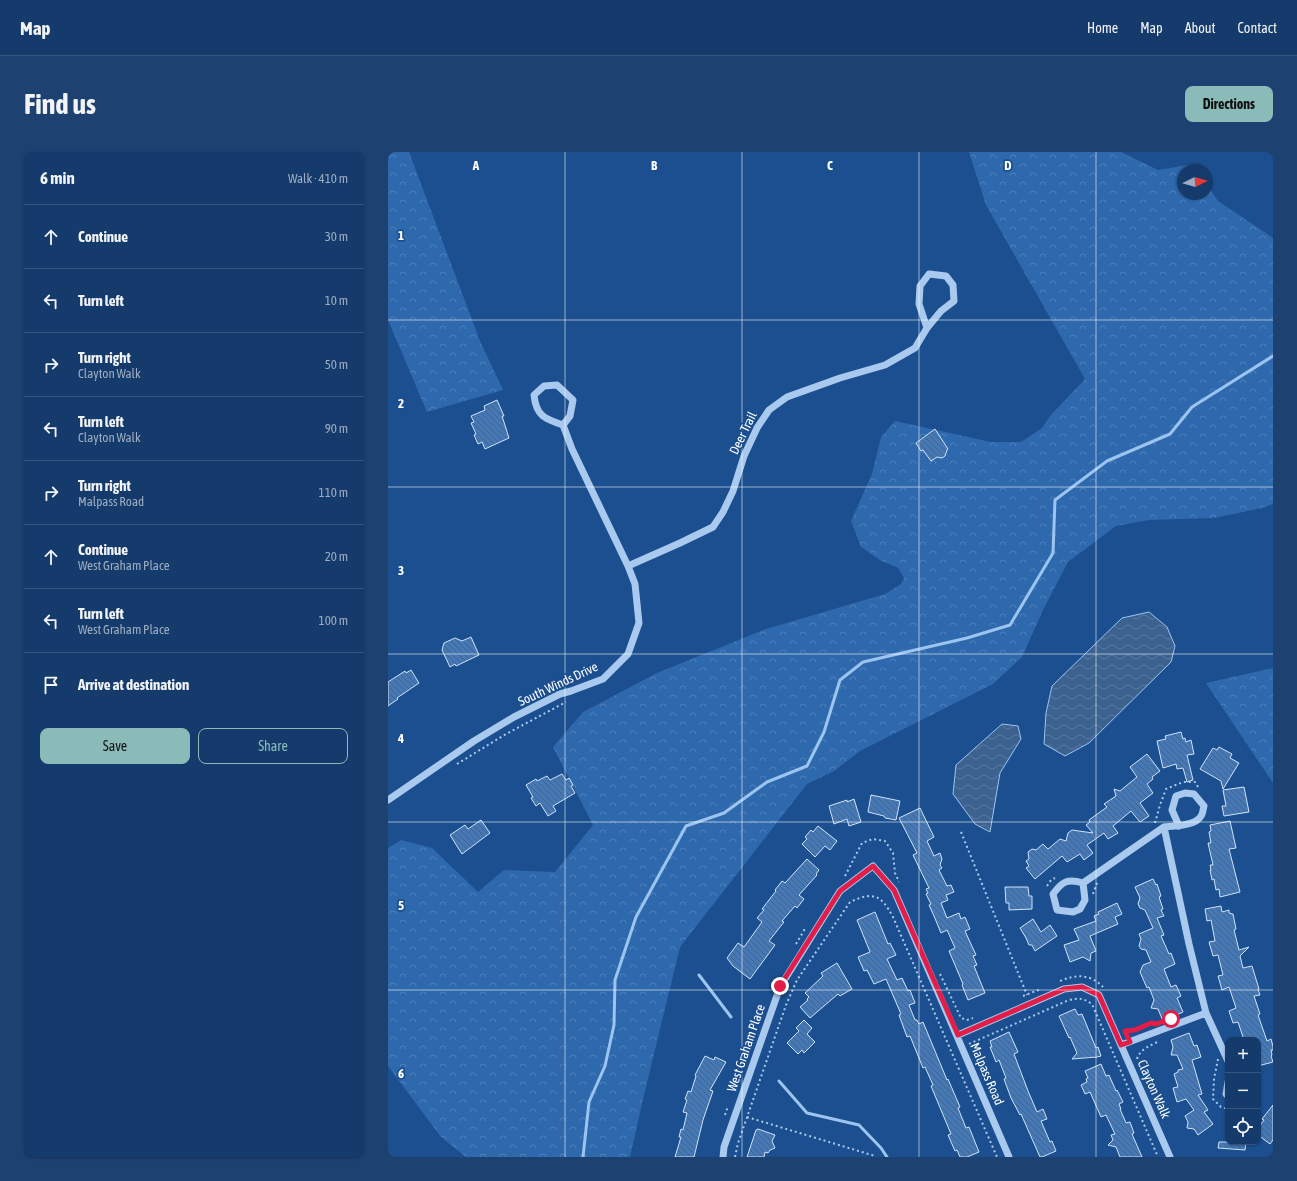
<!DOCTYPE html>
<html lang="en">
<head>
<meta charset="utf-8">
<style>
	:root { --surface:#143b6b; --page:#1d4271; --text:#f1f3f6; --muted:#9dadc1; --line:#33557e; --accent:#8bbbb9 }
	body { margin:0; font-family:"Asap Condensed",sans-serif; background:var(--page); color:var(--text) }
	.controls { position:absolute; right:12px; bottom:12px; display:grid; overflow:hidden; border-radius:8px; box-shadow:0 1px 3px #0004 }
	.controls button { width:36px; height:36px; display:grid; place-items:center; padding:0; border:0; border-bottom:1px solid var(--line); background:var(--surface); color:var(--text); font:20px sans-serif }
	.compass { position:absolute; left:789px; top:12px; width:36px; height:36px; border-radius:50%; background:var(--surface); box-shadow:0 1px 3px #0004; rotate:85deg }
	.stop { position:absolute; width:12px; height:12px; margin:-9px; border:3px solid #e11d48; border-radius:50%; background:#fff }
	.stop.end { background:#e11d48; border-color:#fff; box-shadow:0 1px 4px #0008 }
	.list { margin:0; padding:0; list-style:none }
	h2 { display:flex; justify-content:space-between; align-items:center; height:52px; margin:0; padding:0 16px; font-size:17px }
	h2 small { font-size:13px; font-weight:400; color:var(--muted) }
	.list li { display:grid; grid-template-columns:26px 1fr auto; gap:12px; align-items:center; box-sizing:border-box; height:64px; padding:0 16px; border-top:1px solid var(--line) }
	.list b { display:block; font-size:15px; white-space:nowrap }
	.list p { margin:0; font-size:13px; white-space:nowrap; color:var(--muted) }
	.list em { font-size:13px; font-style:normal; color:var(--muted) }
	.actions { display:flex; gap:8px; padding:12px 16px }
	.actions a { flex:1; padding:9px 0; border:1px solid var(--accent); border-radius:8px; text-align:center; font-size:14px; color:var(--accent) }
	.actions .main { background:var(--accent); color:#111 }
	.icon { flex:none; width:22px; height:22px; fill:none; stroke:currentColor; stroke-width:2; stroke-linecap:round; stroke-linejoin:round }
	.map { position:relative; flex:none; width:885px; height:1005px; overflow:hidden; border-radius:8px }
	header { display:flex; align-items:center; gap:24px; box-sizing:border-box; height:56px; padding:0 20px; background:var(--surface); border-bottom:1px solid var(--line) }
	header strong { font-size:19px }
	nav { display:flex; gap:22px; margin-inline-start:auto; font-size:14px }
	.intro { display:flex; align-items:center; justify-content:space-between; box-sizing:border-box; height:96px; padding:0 24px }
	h1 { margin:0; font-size:28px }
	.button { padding:10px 18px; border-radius:8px; background:var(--accent); color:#111; font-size:14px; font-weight:700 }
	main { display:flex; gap:24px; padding:0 24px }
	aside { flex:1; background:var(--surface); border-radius:8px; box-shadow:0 1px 3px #0004 }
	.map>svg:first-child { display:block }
	.forest { fill:url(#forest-crowns) }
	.water { fill:url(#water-waves); stroke:#9cc4f0 }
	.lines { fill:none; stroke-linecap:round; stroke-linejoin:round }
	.stream { stroke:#9cc4f0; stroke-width:3 }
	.building { fill:url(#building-back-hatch); stroke:#cfe3fa }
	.path { stroke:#a9c9ee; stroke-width:2; stroke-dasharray:2 3; stroke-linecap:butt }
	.minor { stroke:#a9c9ee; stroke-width:7 }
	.route { stroke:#e11d48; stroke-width:5 }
	.grid { fill:none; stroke:#fff; stroke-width:1; stroke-opacity:0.55 }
	.labels { text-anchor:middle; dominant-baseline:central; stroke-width:3.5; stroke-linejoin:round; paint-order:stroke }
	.street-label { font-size:13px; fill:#fff; stroke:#1b4f8f }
	.grid-label { font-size:13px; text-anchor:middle; font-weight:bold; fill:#fff; stroke:#1b4f8f; stroke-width:3.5; stroke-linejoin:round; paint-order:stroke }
</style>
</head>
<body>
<header>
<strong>Map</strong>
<nav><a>Home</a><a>Map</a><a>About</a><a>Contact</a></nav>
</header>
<div class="intro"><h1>Find us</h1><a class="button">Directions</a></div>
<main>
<aside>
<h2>6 min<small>Walk · 410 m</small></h2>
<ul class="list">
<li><svg class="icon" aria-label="ahead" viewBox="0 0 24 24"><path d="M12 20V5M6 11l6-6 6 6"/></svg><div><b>Continue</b></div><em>30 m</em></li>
<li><svg class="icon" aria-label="left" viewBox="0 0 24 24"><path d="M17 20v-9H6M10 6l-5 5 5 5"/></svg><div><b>Turn left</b></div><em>10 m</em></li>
<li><svg class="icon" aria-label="right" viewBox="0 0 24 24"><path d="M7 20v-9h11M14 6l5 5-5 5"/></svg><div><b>Turn right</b><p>Clayton Walk</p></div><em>50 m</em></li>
<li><svg class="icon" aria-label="left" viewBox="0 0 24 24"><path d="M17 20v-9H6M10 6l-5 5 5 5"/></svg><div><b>Turn left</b><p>Clayton Walk</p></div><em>90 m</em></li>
<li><svg class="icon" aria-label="right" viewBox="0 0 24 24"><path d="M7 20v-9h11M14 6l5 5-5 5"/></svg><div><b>Turn right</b><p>Malpass Road</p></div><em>110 m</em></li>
<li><svg class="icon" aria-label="ahead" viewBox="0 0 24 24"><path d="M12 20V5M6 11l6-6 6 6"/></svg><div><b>Continue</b><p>West Graham Place</p></div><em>20 m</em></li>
<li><svg class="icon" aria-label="left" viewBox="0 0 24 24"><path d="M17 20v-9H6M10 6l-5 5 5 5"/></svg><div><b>Turn left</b><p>West Graham Place</p></div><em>100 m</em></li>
<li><svg class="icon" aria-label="arrive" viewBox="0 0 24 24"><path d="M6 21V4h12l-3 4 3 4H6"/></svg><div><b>Arrive at destination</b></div></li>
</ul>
<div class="actions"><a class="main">Save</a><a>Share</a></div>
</aside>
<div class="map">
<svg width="885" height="1005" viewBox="0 0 885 1005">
	<defs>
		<pattern id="forest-crowns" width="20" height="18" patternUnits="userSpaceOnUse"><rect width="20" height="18" fill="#2e69ad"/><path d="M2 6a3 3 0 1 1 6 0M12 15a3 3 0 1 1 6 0" fill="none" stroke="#4d80b9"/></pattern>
		<pattern id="water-waves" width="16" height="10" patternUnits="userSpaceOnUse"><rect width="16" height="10" fill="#3c6290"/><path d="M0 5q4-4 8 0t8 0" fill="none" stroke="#597aa1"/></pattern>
		<pattern id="building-back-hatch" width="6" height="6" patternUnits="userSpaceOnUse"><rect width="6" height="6" fill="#4478b7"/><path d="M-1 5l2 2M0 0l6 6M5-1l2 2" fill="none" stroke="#486282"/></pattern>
	</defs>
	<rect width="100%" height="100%" fill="#1b4f8f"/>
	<path class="forest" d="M0 0H21L92 189 115 238 39 260 0 168Z
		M581 0H733L770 18 806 12 809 18H795V42H819V33L830 49 885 86V352L874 356 826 366 761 368 728 374 680 410 655 458 634 505 605 532 472 599 446 619 419 632 292 795 255 947 242 1005H78L53 985 0 914V696L13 688 44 696 90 740 116 718 167 720 205 673 165 595 195 560 269 521 378 477 497 442 513 432 516 426 510 416 492 408 473 395 463 369 484 322 493 285 507 269 603 290H633L654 276 662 264 697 227 598 53Z
		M885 516V631L818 531Z"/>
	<path class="water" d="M761 460 779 475 787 494 783 510 701 591 677 604 656 592 658 561 664 534 734 466Z
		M614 572 630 574 633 587 612 621 602 680 587 672 565 642 568 613Z"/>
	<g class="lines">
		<path class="stream" d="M311 823 343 865
			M391 929 419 961 471 973 493 996 499 1005
			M195 1005 201 950 217 914 226 873 227 828 248 765 298 674 336 661 379 630 419 614 436 580 452 528 475 510 579 486 622 473 665 401 667 348 719 309 782 282 804 255 885 204"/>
	</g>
	<path class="building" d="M109 248 116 264H114L121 286 97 297 94 290 90 292 86 283 88 282 83 271 86 270 83 264 97 258 96 254Z
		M547 277 560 297 559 298 557 304 554 306 549 305 543 309 535 298 533 299 528 291Z
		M83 485 91 503 68 514 67 512 62 515 54 498 56 491 67 486 74 489Z
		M23 518 31 531 9 546 10 547 0 554V530L17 519 18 521Z
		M793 580 795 587 797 586 798 590 803 588 806 602 799 603 805 628 799 630 795 616 789 617 788 612 775 616 769 589 778 587 777 584Z
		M831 595 844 602 842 606 851 611 835 637 833 629 812 617 825 596 829 598Z
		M759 602 772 619 764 625 765 627 759 632 765 641 752 651 761 664 752 670 743 659 725 674 730 681 720 687 716 681 699 693 705 701 696 708 692 702 679 710 674 704 647 727 638 716 641 714 638 709 641 707 640 700 644 697 648 698 655 692 660 697 672 687 678 689 680 681 684 678 705 681 698 673 702 670 701 668 719 655 716 652 728 644 726 637 732 639 749 625 742 615Z
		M174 622 178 628 181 626 185 633 183 634 187 641 165 654 168 659 160 664 152 651 148 654 143 646 145 645 138 633 148 627 149 629 159 624 162 628Z
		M856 635 861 660 836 664 834 654H838L835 638Z
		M483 643 512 649 508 668 497 666 496 664 480 660Z
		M466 647 473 670 461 674 459 667 446 672 441 654 459 648V650Z
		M532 656 546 685 539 689 546 704 552 701 554 707 552 713 554 716 551 718 559 734 563 733 566 740 558 743 560 748 553 751 559 766 571 761 573 767 577 765 582 777 577 779 588 803 585 804 589 813 586 814 597 841 580 848 574 833 575 832 561 799 567 796 559 778 553 781 546 764 541 753 543 752 538 742 540 741 538 737 541 736 525 703 529 701 511 666Z
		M93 668 102 681 74 702 62 683 77 673 80 677Z
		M842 669 848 696 841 697 852 740 832 745 831 737 828 738 826 727 824 728 822 718H823L822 713H825L820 691H823L821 680 823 679 822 673Z
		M430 674 449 689 442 698 437 694 427 705 414 692 419 687 417 685 423 678 425 680Z
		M419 707 431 718 428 722 429 723 411 743 416 747 409 756 407 754 394 769 396 770 381 789 387 793 362 827 345 814 339 806 350 791 356 795 374 770 369 766 376 758 374 757 388 739 387 738 394 729 397 731Z
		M765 727 768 733 769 732 773 744 771 745 775 757 773 758 776 764 769 766 776 783 773 784 781 802 783 801 787 812 776 817 783 835 788 833 793 844 789 846 795 860 775 869 770 857 763 856 766 848 761 835 759 836 752 820 755 813 763 810 758 798 753 797 751 794 753 787 751 782 765 776 757 758 752 756 750 752 752 746 747 735Z
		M617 735H640L641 744H644V757L621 758V751H618Z
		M729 751 734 762 727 765 730 772 702 784 708 799 703 801 702 809 695 805 682 810 676 793 691 788 686 777 708 769 706 764 711 762 710 760Z
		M833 754 834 760 841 758V761L845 762 848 777 846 778 851 798 861 795 852 804 855 816 864 814 871 837H870L872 843 866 844 872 862 870 863 879 889 883 887 885 894V898H883L884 903 883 904 885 910 870 914V888H856L850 870 845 871 841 859 848 856 841 835 834 838 830 824 835 823 830 803 825 804 821 790 827 789 823 768 819 769 817 757Z
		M487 760 500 792 502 791 508 803 499 807 509 828 514 826 520 839 522 838 527 851 521 853 527 868H529L531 872 535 870 559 928 560 927 572 955 570 956 578 976 581 975 591 1000 579 1005H572L569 998 567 999 560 983 563 982 543 934 545 933 537 915 535 916 522 884 519 885 511 863 513 862 498 827 486 832 479 818 476 819 470 805 482 800 469 768Z
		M645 767 653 780 662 773 669 784 647 799 644 793H641L638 786 632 776Z
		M449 811 464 837 452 844 450 842 422 866 412 855 420 848 419 847 421 845 417 841 435 824 433 821Z
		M687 857 690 863 694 862 708 896 710 895 713 904 709 905 684 907 689 901 682 885 681 886 671 864Z
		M416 868 424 876 419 882 427 890 416 901 414 898 410 902 399 891 411 879 408 876Z
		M621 880 630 900 626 902 640 939 649 960 655 957 659 967 653 969 662 990 664 989 668 999 654 1005H652L633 962 632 963 623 946 616 927 618 926 611 908 608 910 602 895H604L602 889Z
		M801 881 806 894 809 893 813 905 804 908 814 942 810 943 820 958 816 960 825 972 810 983 806 977 799 976 800 970 797 964 806 958 798 947 789 950 785 936 790 935 786 922 790 920V918L795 917 789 903H783L785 895 783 888Z
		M317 904 326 908 327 905 338 910 322 938 325 939 315 968 306 1005H287L293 985H291L293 977 295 978 299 961 295 960 299 948 297 947 300 939 303 940 308 924 307 923Z
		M713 912 718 924 721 923 728 939 729 938 735 950 731 952 733 957H732L738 971 742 970 746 981 744 982 754 1005H732L728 995 720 993 725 988 723 983 727 982 718 963 713 965 702 940 697 942 693 933 699 930 698 927 700 926 697 919Z
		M885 953V988L882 992 870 983V976L876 968 874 967Z
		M370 977 387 983 384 989 387 996 382 998 380 1001 377 1000 376 1005H359L368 978Z
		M831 990H858L857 998 830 996Z"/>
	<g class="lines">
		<path class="path" d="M69 612 118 582 178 550
			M767 671 772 653 778 637 795 630H807L810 635
			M573 680 639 843
			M457 724 474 691 485 687 497 689 505 701 507 721 511 730
			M659 734 663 728 667 726
			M705 742 709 731
			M408 792 418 775
			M552 822 573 866 579 868 585 866
			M672 829C688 822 703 822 715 835
			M635 844 653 837
			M739 883 737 879 747 878 763 871H767
			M581 892 681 848C691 846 695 846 704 852L770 1005
			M749 907C752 897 762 894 771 889
			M830 907 826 927 825 947 833 955 840 957
			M870 931V936
			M337 963 340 954
			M359 965 487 1004V1005
			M347 1005 350 991 398 853 409 828 462 750C486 739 493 743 505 765L609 1005"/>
		<path class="minor" d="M240 414 292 391 325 375 335 360 345 339 356 304 369 276 381 258 399 245 452 226 497 213 527 196 539 176 553 159 566 149 565 133 558 124 541 122 532 134 531 152 539 176
			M0 648 86 589 126 565 172 542 183 539 215 527 240 502 251 471 247 432 240 414 184 297 175 273C157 267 148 264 146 243L156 234 169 233 185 248 182 264 175 273
			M776 675C786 674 808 674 813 664 815 662 815 657 816 654L806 642 797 641 788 644 784 658 791 674
			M695 731C679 726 674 730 665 742L669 758 685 760 692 757 697 748 695 731 776 675 801 792 818 861 733 893
			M818 861 840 909
			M570 883 676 837 694 835 711 843 782 1005
			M840 930 838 942 840 944
			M335 1005 336 995 392 835 452 739 485 714 506 738 621 1005"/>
	</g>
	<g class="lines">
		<path class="route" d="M392 834 452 739 485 714 506 738 570 883 676 837 694 835 711 843 733 893 742 890 737 879 747 878 763 871 768 872 783 867"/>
	</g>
	<path class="grid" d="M177 0V1005M354 0V1005M531 0V1005M708 0V1005M0 168H885M0 335H885M0 502H885M0 670H885M0 838H885"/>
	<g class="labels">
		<g class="street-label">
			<text transform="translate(355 281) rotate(-64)">Deer Trail</text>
			<text transform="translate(170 532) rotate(-25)">South Winds Drive</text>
			<text transform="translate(358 896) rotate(-71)">West Graham Place</text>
			<text transform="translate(599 922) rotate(67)">Malpass Road</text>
			<text transform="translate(766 937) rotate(66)">Clayton Walk</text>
		</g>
	</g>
	<g class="grid-label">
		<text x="88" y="18">A</text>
		<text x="266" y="18">B</text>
		<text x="442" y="18">C</text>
		<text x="620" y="18">D</text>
		<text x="13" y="88">1</text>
		<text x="13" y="256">2</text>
		<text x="13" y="423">3</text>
		<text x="13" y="591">4</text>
		<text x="13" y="758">5</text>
		<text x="13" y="926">6</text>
	</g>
</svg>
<div class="controls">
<button>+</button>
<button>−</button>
<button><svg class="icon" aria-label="locate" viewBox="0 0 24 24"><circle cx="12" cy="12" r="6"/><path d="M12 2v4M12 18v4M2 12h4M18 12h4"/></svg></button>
</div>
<svg class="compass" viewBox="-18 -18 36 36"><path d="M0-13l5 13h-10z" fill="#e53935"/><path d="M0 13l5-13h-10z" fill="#9dadc1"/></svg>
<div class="stop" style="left:783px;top:867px"></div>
<div class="stop end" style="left:392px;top:834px"></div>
</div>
</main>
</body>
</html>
